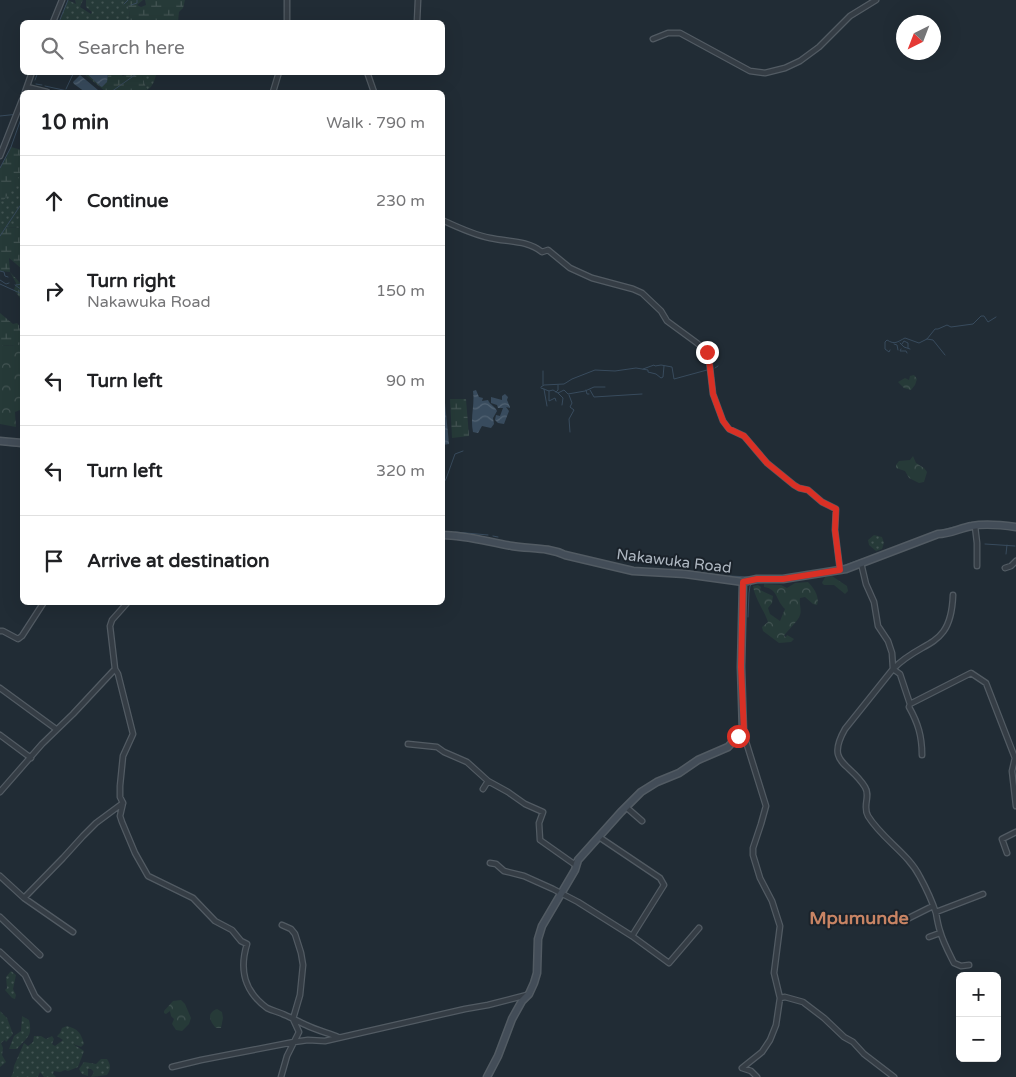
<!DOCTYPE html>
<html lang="en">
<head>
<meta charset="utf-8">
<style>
	:root { --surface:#fff; --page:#f6f6f6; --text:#202124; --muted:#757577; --line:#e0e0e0 }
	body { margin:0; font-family:"Varela Round",sans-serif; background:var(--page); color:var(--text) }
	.controls { position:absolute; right:15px; bottom:15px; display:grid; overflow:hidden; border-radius:8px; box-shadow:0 5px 20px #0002 }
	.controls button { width:45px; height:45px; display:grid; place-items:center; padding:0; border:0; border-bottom:1px solid var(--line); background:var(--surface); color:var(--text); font:25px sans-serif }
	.compass { position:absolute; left:896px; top:15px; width:45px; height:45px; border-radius:50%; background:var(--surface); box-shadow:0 5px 20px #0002; rotate:222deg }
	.stop { position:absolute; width:15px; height:15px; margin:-11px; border:4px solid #d93025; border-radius:50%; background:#fff }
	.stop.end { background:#d93025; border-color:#fff; box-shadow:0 1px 5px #0008 }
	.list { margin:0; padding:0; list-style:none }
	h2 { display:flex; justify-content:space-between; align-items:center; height:65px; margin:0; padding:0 20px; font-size:21px }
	h2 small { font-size:16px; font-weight:400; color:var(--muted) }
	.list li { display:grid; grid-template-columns:32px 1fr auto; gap:15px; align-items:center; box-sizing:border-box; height:90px; padding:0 20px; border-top:1px solid var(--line) }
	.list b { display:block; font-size:19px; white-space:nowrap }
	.list p { margin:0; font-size:16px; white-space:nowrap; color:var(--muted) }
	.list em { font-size:16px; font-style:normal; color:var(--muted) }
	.icon { flex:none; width:28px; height:28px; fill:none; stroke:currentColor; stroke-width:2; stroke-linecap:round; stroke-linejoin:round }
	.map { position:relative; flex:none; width:1016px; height:1077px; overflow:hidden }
	.search { position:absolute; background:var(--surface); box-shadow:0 5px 20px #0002; left:20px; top:20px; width:425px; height:55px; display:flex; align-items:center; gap:12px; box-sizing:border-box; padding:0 18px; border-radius:8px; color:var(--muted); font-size:19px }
	.panel { position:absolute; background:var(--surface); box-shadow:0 5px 20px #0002; left:20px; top:90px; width:425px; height:515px; border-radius:8px }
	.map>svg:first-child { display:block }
	.grass { fill:url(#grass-dots) }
	.forest { fill:url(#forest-crowns) }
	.wetland { fill:url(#wetland-marsh) }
	.water { fill:url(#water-waves) }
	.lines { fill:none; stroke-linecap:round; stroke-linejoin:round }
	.stream { stroke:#384b5d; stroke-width:1 }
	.street-casing { stroke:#525b63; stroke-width:7 }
	.secondary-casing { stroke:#525b63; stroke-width:9 }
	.street { stroke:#353d45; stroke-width:4.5 }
	.secondary { stroke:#434d58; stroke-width:6 }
	.route { stroke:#d93025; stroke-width:6 }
	.labels { text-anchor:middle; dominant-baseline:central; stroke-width:4; stroke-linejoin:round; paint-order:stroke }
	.street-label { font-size:15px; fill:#afb8c2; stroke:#1a222a }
	.quarter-label { font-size:18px; font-weight:bold; fill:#c88464; stroke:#1a222a }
</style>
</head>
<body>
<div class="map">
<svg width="1016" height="1077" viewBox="0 0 1016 1077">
	<defs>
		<pattern id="grass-dots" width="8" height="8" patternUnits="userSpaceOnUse" patternTransform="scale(1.25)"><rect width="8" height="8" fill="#263a38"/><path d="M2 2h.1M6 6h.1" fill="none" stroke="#435453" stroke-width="1.8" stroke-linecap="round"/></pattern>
		<pattern id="forest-crowns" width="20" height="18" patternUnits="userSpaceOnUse" patternTransform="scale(1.25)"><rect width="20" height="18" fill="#263a38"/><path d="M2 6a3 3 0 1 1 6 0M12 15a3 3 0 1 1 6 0" fill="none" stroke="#435453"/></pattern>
		<pattern id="wetland-marsh" width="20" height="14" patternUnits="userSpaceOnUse" patternTransform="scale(1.25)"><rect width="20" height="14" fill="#263a38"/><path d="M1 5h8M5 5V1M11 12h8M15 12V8" fill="none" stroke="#435453"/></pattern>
		<pattern id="water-waves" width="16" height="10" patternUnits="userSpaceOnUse" patternTransform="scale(1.25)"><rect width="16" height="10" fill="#384b5d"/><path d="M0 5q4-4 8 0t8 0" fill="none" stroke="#526373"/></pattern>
	</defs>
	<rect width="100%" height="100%" fill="#212c35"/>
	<path class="grass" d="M68 0 76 4 75 0H83L80 7 91 14 92 12 86 7V0H124L128 3 130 18 125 22H59Z
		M141 73H157C154 80 154 86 147 90Z
		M22 173V228L0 227V201L4 200 18 177Z
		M874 535 882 537 884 543 882 549 876 551 869 545 868 540Z
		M11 971 16 975 13 989 16 995 15 999 12 998 5 990 7 988 6 977Z
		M0 1011 7 1018 13 1034 6 1042 5 1040 1 1043 3 1048 2 1055 6 1062 0 1067Z
		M22 1016 29 1020C33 1038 26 1037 17 1049H9L14 1036 21 1031Z
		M67 1026C78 1029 81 1033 84 1044L81 1047 73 1044 84 1051 78 1067 68 1071 65 1070 60 1072 54 1071 53 1074 56 1077H44L40 1072 38 1077H11L13 1073 14 1066 24 1043 28 1046 33 1042 34 1036H41L46 1039 52 1036 54 1039 52 1044 55 1046 63 1040 57 1036 60 1033 62 1028Z
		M101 1059H107C111 1065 111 1069 107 1075L91 1077 94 1072 91 1069H88V1076L82 1074 79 1069 84 1062 96 1064Z"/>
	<path class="forest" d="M21 344 22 397 20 398V410L15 412 16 427 0 424V345L15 346Z
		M914 375 917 379 915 385 911 390 904 388 898 382 905 378 909 380 910 376Z
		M913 456 916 463 924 468 927 472 924 482 919 483 909 478 905 471 896 468V465L899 461 910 460Z
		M832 576 847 586 848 591 845 594 834 585H824L822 583 825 577Z
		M808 582C814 588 820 597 817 605L813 604 805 597 800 598C799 604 802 611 800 615 799 620 787 631 784 636L786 637 787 635 794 639 791 642 779 643 763 631 762 627 768 622C764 610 755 599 753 586L758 585 761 587 760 590 773 596 772 603 768 608 770 614 780 621 785 609C775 599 778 589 764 587V584L781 585 787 588 795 583Z
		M181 1000 185 1004 191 1018 189 1024 182 1031 176 1030 172 1024 174 1019 171 1016 170 1011 166 1014 164 1013V1011L173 1001Z
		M217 1009 222 1012 223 1018 221 1028H216C210 1022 206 1013 217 1009Z"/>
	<path class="wetland" d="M124 0H143L137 5 141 7 146 5 145 0H185L183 8 179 12 178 22H125L130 18 128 3Z
		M83 73H86L100 86 108 76V73H120L123 76 129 73H141L147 90C135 95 120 92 106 92Z
		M11 147 22 150V173L18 177V181L4 200 0 201V168Z
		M0 227 22 228V269L9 258 10 272 22 285V298H20L14 290 16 283 10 272 0 271Z
		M0 313 13 324 17 323 19 325V328L22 329 21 344 16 346 0 345Z
		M450 399H466L469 436 452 438Z"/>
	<path class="water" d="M86 73H108L107 82 102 87 100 86Z
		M80 75 98 90V92H85L74 84 73 82Z
		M476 390 479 397 483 398 482 401 488 400C490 405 495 406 497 411L493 418 494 424 491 428 482 426 478 433 473 432C470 417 475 405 473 391Z
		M505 394 508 397 507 400 510 407V408L506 407 509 411 504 424 498 423 495 420 496 415 500 416 503 408H498L497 405 491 403V397L502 400V396Z
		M442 403H445L449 444 443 445Z"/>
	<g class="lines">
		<path class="stream" d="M124 4 128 0
			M131 5 137 3V0
			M59 22 68 0
			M35 80 38 72
			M36 84 42 85
			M45 86 72 92
			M66 89 74 72
			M111 92 139 72
			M0 116 19 114
			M0 168 11 147 22 116
			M0 236 22 203
			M0 271 4 272 5 276 8 277
			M0 280 6 284 9 283
			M0 284 22 294
			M15 285 22 290
			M16 285 22 284
			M927 339 933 340 945 355
			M900 343 904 347 910 349
			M894 344 897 345 898 350
			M902 344 904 341 908 343V348
			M901 349 900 351H906L907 353
			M890 350 889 352 885 349V342L887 340C895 345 897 342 905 338L919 343 927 339 935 329H938L947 325 951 327 973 324 981 316H984L988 322 996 317
			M715 368 718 366
			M643 369 654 365 655 366 661 365 672 367 674 379 707 370
			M543 385V371
			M541 387 544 385 564 384 572 379 595 370 615 371 636 368 648 370V372L656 374 661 378 663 377 664 366
			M541 388 549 391 553 390 558 393 564 390 568 394 585 391 594 387H605
			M544 389 547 406
			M586 390 587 394H589
			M590 390 594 397 642 394
			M549 391V401L555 398 556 401
			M556 392 558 390V385
			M558 393 563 398 562 405
			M569 395 572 403 570 407 574 410 569 419 570 432
			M4 445 22 447
			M442 485 446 479 455 454 463 451
			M938 531 954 527
			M455 532 488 535
			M493 536 498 537
			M985 544 1015 546
			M901 545 930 534
			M1006 554 1007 545
			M842 566 865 558
			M729 576 751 577
			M785 582 830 575
			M748 617 749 593 750 586 753 583 778 582"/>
		<g class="street-casing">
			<path id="street" d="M287 0V22
				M53 22 62 0
				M417 22 418 0
				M653 39 668 33H680L750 71 765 73 785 68 800 61 819 47 850 16 876 0
				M367 72 374 92
				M27 87 47 92
				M25 92 32 72
				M273 92 279 72
				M0 156 22 100
				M442 220C457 227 474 235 490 238 508 242 527 240 542 252L548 250 570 268 592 278 633 289 642 293 661 311 667 321 697 343 707 352 709 359 713 394 723 421 729 429 744 436 767 463 794 485 799 488 808 490 822 502 836 509 835 530 840 570
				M975 526 977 543V566
				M861 563 866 584 874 602 878 626 888 641 892 653 893 669 900 674 910 704 909 707C918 723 922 736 922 755
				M1005 568 1011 566 1016 561
				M953 595C951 650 923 638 893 669L845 729C825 764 850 762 865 787 871 796 862 806 868 816 882 839 908 853 920 877 926 888 932 901 936 913 937 919 938 925 940 931 943 942 949 953 954 963L961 966 969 965
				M0 631H3L18 639 22 636 44 602
				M0 688 56 729
				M910 704 971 673 986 683 1015 758 1012 771 1016 806
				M743 732 766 806 761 824 753 848V855L760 878 772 901 780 926 774 973 780 998 776 1025 770 1040 762 1052 742 1068 751 1071 757 1077
				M0 735 31 758
				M408 744 437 747 444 752 467 762 488 781
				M483 789 488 781 508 792 525 804 543 812 539 823 540 840 574 864 577 861
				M0 792 42 744 73 714 115 669
				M123 803 120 816 122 822 135 853 148 876 193 898 215 921 232 930 241 941 247 944C239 970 244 991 267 1008 273 1011 279 1012 285 1015 292 1018 299 1022 306 1025 316 1030 328 1033 338 1037
				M626 807 642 821
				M1007 853 1002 839 1016 832
				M490 863 496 864 504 871 524 876 553 889 578 902 632 936 664 885 660 878 599 837
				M0 876 24 898 73 932
				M24 898 63 858 83 836 96 823 123 803 120 797V786L123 756 133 734 118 674 115 669 110 626 112 620 128 602
				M936 912 983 894
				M0 917 40 955
				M903 921 933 906
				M632 936 669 963 699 928
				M929 937 940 933
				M0 952 25 975 35 996 48 1009
				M780 998 785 997 803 1002 824 1018 844 1037 853 1042 864 1054 894 1077
				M172 1067 201 1060 294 1042 308 1040 325 1041 465 1009 488 1005 527 995
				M281 1077 287 1056 299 1032 293 1019 300 995 303 965 301 953 295 934 291 929 282 925"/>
		</g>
		<g class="secondary-casing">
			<path id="secondary" d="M0 441 22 443
				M442 535C466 535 488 542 512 546 530 549 548 547 565 555L633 571 685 574 743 582 757 579H783L846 569 938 534C950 534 960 528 972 526 986 523 1002 525 1016 527
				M487 1077 498 1056 512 1019 522 1001 529 994 534 983 537 973 538 939 542 926 575 870 578 860 621 812 641 792 657 782 679 773 698 760 728 747 738 736 743 732 741 667 743 582"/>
		</g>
		<use href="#street" class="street"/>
		<use href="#secondary" class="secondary"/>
	</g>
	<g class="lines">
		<path class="route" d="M707 352 709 359 713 394 723 421 729 429 744 436 767 463 794 485 799 488 808 490 822 502 836 509 835 530 840 570 783 579H757L743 582 741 667 744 732 738 736"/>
	</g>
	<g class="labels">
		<g class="street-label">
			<text transform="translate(674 561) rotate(7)">Nakawuka Road</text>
		</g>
		<g class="quarter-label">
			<text x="859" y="918">Mpumunde</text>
		</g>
	</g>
</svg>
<div class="controls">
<button>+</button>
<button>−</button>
</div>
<svg class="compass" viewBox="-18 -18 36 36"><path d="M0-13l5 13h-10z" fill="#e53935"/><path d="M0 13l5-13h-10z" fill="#757577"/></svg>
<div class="stop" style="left:738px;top:736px"></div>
<div class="stop end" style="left:707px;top:352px"></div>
<div class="search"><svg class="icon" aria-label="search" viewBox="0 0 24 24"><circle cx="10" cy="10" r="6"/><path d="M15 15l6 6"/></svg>Search here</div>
<section class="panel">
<h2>10 min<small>Walk · 790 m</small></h2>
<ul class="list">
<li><svg class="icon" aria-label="ahead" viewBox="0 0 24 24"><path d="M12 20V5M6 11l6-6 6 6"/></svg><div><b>Continue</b></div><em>230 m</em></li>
<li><svg class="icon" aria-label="right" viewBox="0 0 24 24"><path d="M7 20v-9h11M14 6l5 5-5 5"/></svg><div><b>Turn right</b><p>Nakawuka Road</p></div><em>150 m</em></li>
<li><svg class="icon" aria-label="left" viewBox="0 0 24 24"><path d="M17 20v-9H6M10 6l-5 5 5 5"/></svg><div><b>Turn left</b></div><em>90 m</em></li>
<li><svg class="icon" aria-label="left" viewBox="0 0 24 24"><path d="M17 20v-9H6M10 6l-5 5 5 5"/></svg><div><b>Turn left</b></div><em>320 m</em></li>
<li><svg class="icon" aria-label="arrive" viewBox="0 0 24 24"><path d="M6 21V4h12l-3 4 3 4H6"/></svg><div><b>Arrive at destination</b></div></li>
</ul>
</section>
</div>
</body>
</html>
